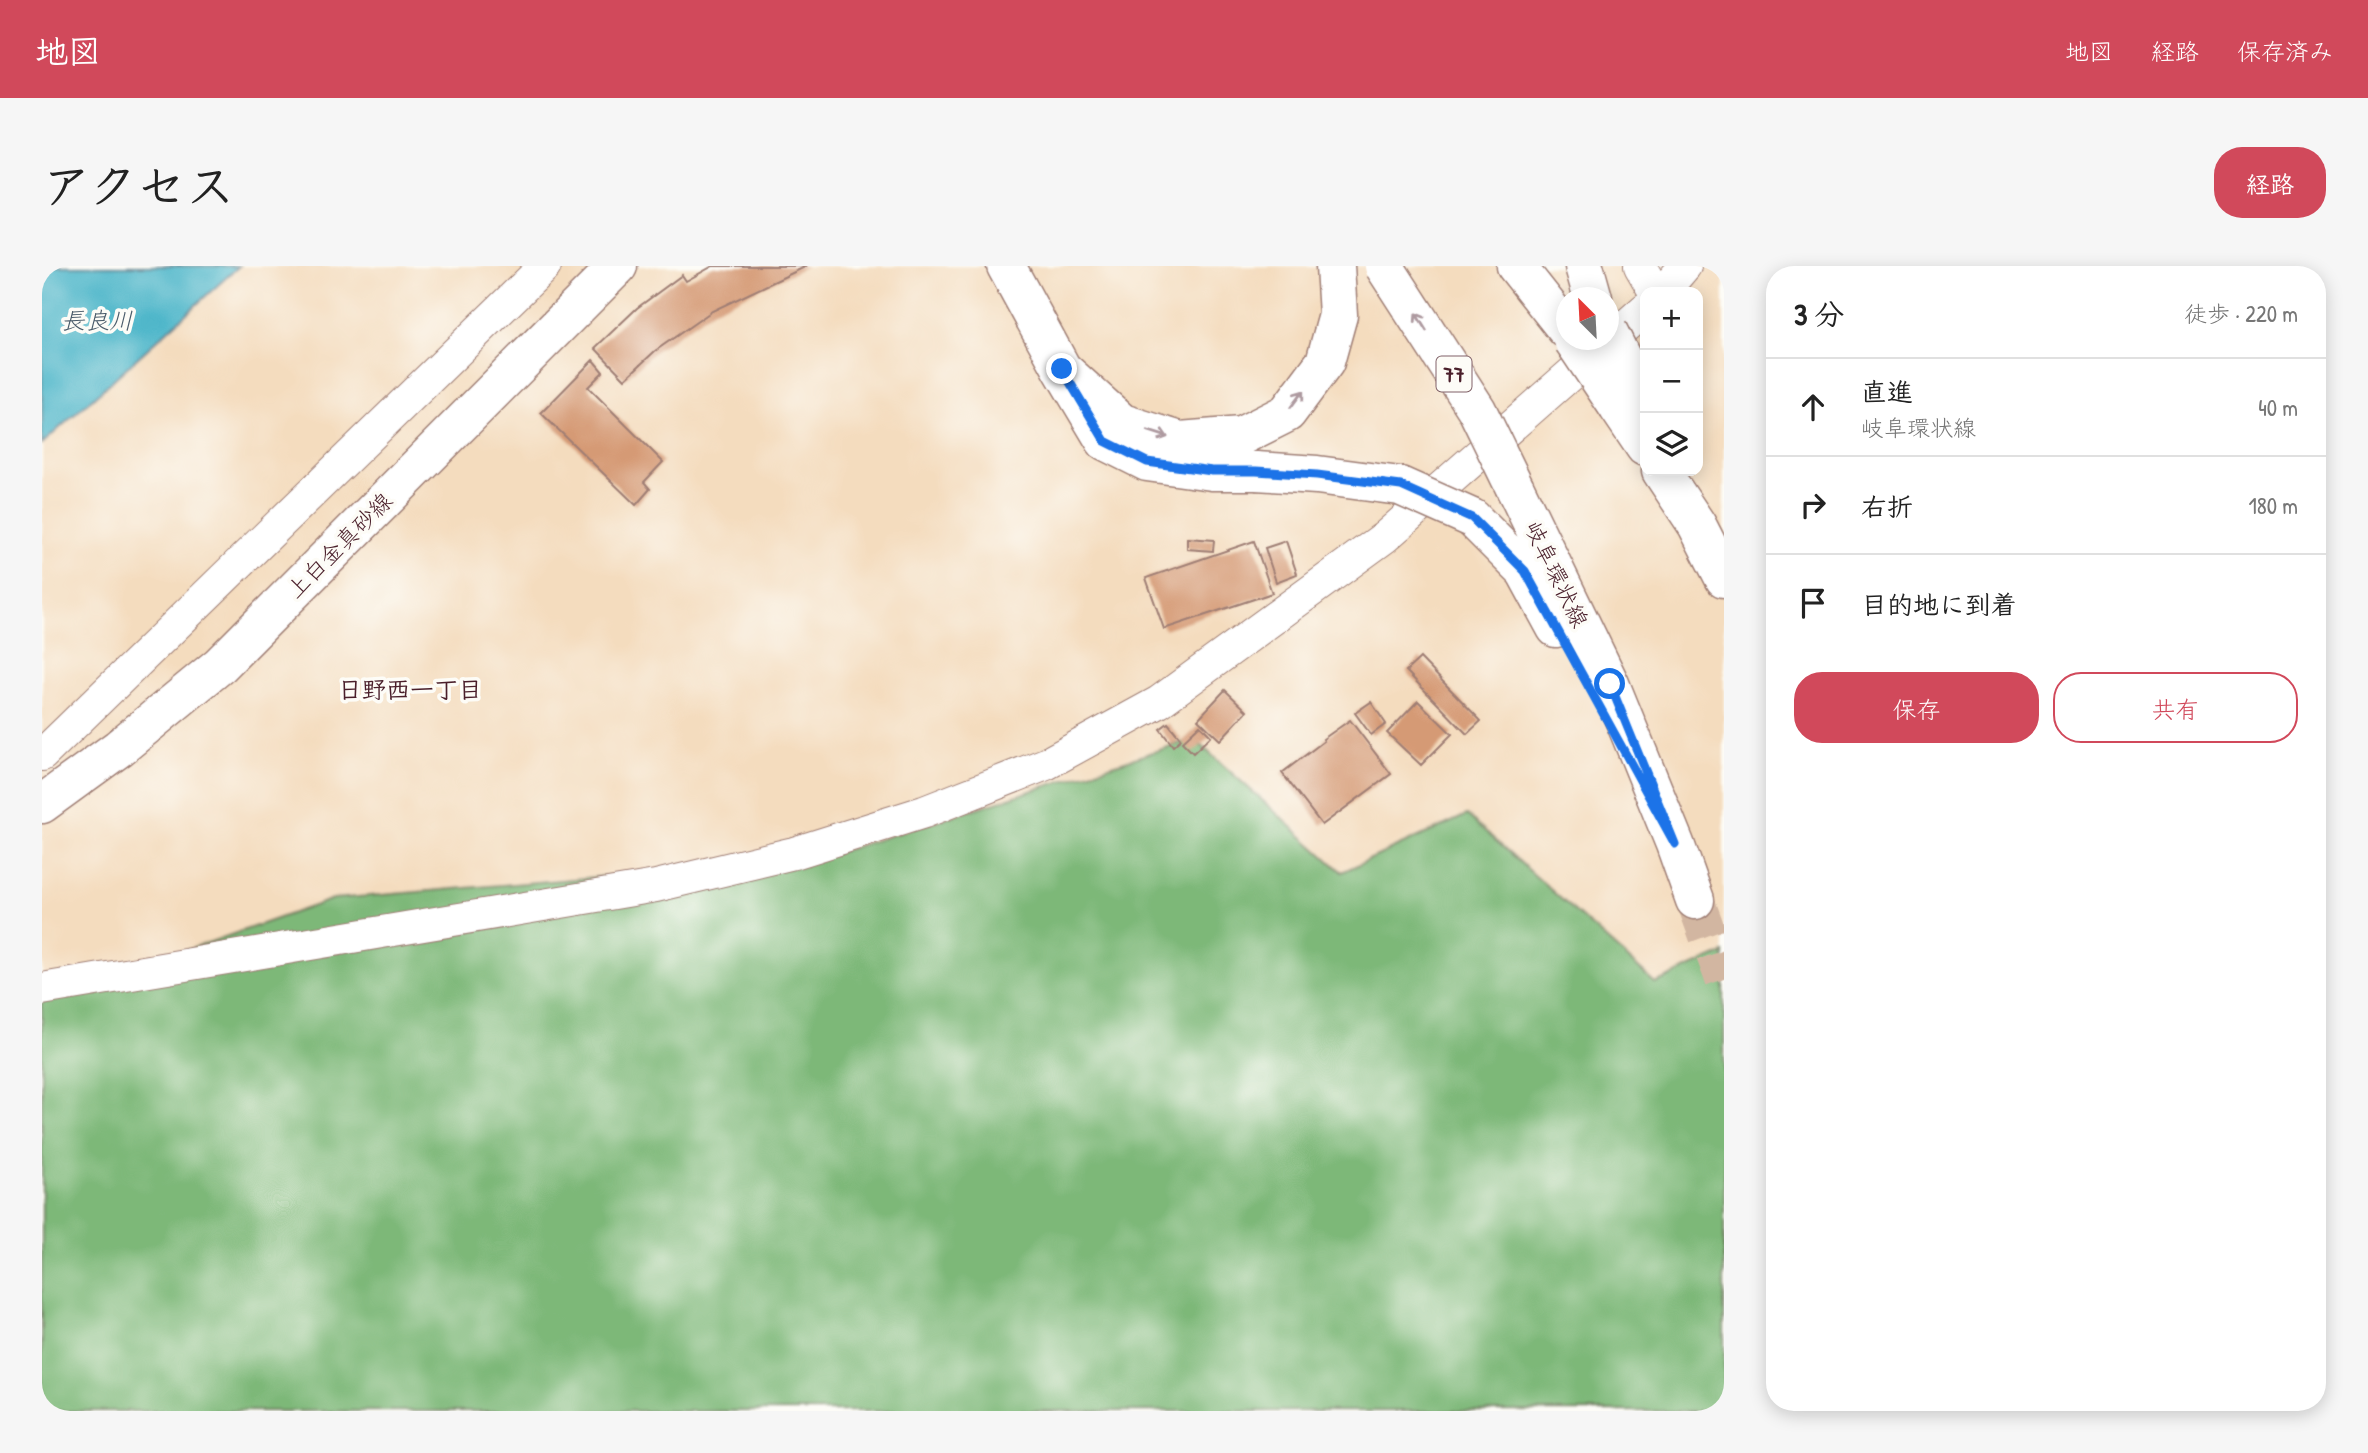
<!DOCTYPE html>
<html lang="ja">
<head>
<meta charset="utf-8">
<style>
	:root { --surface:#fff; --page:#f6f6f6; --text:#222; --muted:#767676; --line:#e0e0e0; --accent:#d1495b }
	body { margin:0; font-family:"Patrick Hand","Klee One",sans-serif; background:var(--page); color:var(--text) }
	.controls { position:absolute; right:21px; top:21px; display:grid; overflow:hidden; border-radius:14px; box-shadow:0 4px 18px #0003 }
	.controls button { width:63px; height:63px; display:grid; place-items:center; padding:0; border:0; border-bottom:2px solid var(--line); background:var(--surface); color:var(--text); font:35px sans-serif }
	.compass { position:absolute; left:1514px; top:21px; width:63px; height:63px; border-radius:50%; background:var(--surface); box-shadow:0 4px 18px #0003; rotate:336deg }
	.stop { position:absolute; width:21px; height:21px; margin:-16px; border:5px solid #1a73e8; border-radius:50%; background:#fff }
	.stop.end { background:#1a73e8; border-color:#fff; box-shadow:0 2px 7px #0008 }
	.list { margin:0; padding:0; list-style:none }
	h2 { display:flex; justify-content:space-between; align-items:center; height:91px; margin:0; padding:0 28px; font-size:30px }
	h2 small { font-size:23px; font-weight:400; color:var(--muted) }
	.list li { display:grid; grid-template-columns:46px 1fr auto; gap:21px; align-items:center; box-sizing:border-box; height:98px; padding:0 28px; border-top:2px solid var(--line) }
	.list b { display:block; font-size:26px; white-space:nowrap }
	.list p { margin:0; font-size:23px; white-space:nowrap; color:var(--muted) }
	.list em { font-size:23px; font-style:normal; color:var(--muted) }
	.actions { display:flex; gap:14px; padding:21px 28px }
	.actions a { flex:1; padding:16px 0; border:2px solid var(--accent); border-radius:28px; text-align:center; font-size:24px; color:var(--accent) }
	.actions .main { background:var(--accent); color:#fff }
	.icon { flex:none; width:38px; height:38px; fill:none; stroke:currentColor; stroke-width:2; stroke-linecap:round; stroke-linejoin:round }
	.map { position:relative; flex:none; width:1682px; height:1145px; overflow:hidden; border-radius:28px }
	header { display:flex; align-items:center; gap:42px; box-sizing:border-box; height:98px; padding:0 35px; background:var(--accent); color:#fff }
	header strong { font-size:33px }
	nav { display:flex; gap:38px; margin-inline-start:auto; font-size:24px }
	.intro { display:flex; align-items:center; justify-content:space-between; box-sizing:border-box; height:168px; padding:0 42px }
	h1 { margin:0; font-size:49px }
	.button { padding:18px 32px; border-radius:28px; background:var(--accent); color:#fff; font-size:24px; font-weight:700 }
	main { display:flex; gap:42px; padding:0 42px }
	aside { flex:1; background:var(--surface); border-radius:28px; box-shadow:0 4px 18px #0003 }
	.map>svg:first-child { display:block }
	.forest { fill:#7db878; stroke:#646c52; stroke-width:2 }
	.water { fill:#4bb5c9; stroke:#4a6a7a; stroke-width:2 }
	.building { fill:#d59a74 }
	.lines { fill:none; stroke-linecap:round; stroke-linejoin:round }
	.major-tunnel { stroke:#d2b6a1; stroke-width:38; stroke-dasharray:38 19; stroke-linecap:butt }
	.minor-casing { stroke:#9f7e74; stroke-width:34 }
	.major-casing { stroke:#9f7e74; stroke-width:41 }
	.minor { stroke:#fff; stroke-width:32 }
	.major { stroke:#fff; stroke-width:38 }
	.major-bridge-casing { stroke:#9f7e74; stroke-width:41; stroke-linecap:butt }
	.major-bridge { stroke:#fff; stroke-width:38 }
	.oneway { stroke:#ae9aa0 }
	.route { stroke:#1a73e8; stroke-width:9 }
	.labels { text-anchor:middle; dominant-baseline:central; stroke-width:7; stroke-linejoin:round; paint-order:stroke }
	.shield { fill:#fdfcf7; stroke:#806168; stroke-width:2 }
	.shield-label { font-size:21px; font-weight:bold; fill:#4a1f2b }
	.street-label { font-size:23px; fill:#4a1f2b; stroke:#fdfcf7 }
	.water-label { font-size:24px; font-style:italic; fill:#4a5b6a; stroke:#fdfcf7 }
	.neighbourhood-label { font-size:24px; font-weight:bold; fill:#4a1f2b; stroke:#fdfcf7 }
</style>
</head>
<body>
<header>
<strong>地図</strong>
<nav><a>地図</a><a>経路</a><a>保存済み</a></nav>
</header>
<div class="intro"><h1>アクセス</h1><a class="button">経路</a></div>
<main>
<div class="map">
<svg width="1682" height="1145" viewBox="0 0 1682 1145">
	<rect width="100%" height="100%" fill="#fdfcf7"/>
	<filter id="ink" filterUnits="userSpaceOnUse"><feTurbulence type="fractalNoise" baseFrequency=".0143" numOctaves="2"/><feDisplacementMap in="SourceGraphic" scale="14" xChannelSelector="R" yChannelSelector="G"/><feConvolveMatrix kernelMatrix="1 2 1 2 8 2 1 2 1" color-interpolation-filters="sRGB"/></filter>
	<filter id="wash" filterUnits="userSpaceOnUse"><feTurbulence type="fractalNoise" baseFrequency=".00686" numOctaves="4" result="noise"/><feDisplacementMap in="SourceGraphic" scale="28" xChannelSelector="R" yChannelSelector="G"/><feGaussianBlur stdDeviation="1.57" result="paint"/><feColorMatrix in="noise" values="0 0 0 0 0 0 0 0 0 0 0 0 0 0 0 0 0 1.4 0 .05"/><feComposite in="paint" operator="in"/></filter>
	<g filter="url(#wash)">
		<rect width="100%" height="100%" fill="#f4dcbe"/>
		<path class="forest" d="M1152 473 1300 606 1425 549 1613 717 1682 687V1145H0V735L291 633 775 593Z"/>
		<path class="water" d="M0 0H197L0 178Z"/>
		<g id="blocks">
			<path class="building" d="M671 0H765L670 45 613 85 583 113 553 82 595 42 640 9 644 15Z
				M551 94 561 106 546 121 621 196 602 216 608 223 594 239 499 147Z
				M1145 272 1172 274 1171 285 1145 283Z
				M1212 275 1230 327 1122 363 1104 312Z
				M1244 275 1255 308 1234 316 1223 282Z
				M1378 392 1439 455 1425 468 1364 405Z
				M1183 424 1205 445 1178 474 1156 453Z
				M1376 435 1410 468 1379 499 1345 467Z
				M1329 436 1344 458 1329 469 1313 447Z
				M1308 454 1349 508 1280 559 1240 507 1282 475 1281 473Z
				M1126 457 1139 473 1131 480 1118 463Z
				M1158 459 1169 470 1151 487 1140 476Z"/>
		</g>
	</g>
	<g filter="url(#ink)">
		<use href="#blocks" fill-opacity="0" stroke="#9f7e74" stroke-width="2"/>
		<g class="lines">
			<path class="major-tunnel" d="M1653 634 1682 713"/>
			<g class="minor-casing">
				<path id="minor" d="M1598 0 1613 26
					M1621 26 1643 0
					M0 489 503 0
					M0 723 614 620 752 587 882 546 1004 498 1117 436 1343 271 1603 43"/>
			</g>
			<g class="major-casing">
				<path id="major" d="M964 0 1020 103 1063 175 1105 196 1170 205H1214
					M1474 0 1524 63
					M1542 0 1551 32
					M1020 103 1080 157 1138 175 1199 170 1245 147 1283 96 1296 49 1293 0
					M1576 141 1603 181
					M1619 205 1655 259 1682 312
					M1473 222 1568 418 1633 578 1653 634
					M1430 252 1483 305 1514 362
					M0 538 77 482 178 399 576 0"/>
			</g>
			<use href="#minor" class="minor"/>
			<use href="#major" class="major"/>
			<g class="major-bridge-casing">
				<path id="major-bridge" d="M1342 0 1435 144 1473 222
					M1566 65 1596 125
					M1531 74 1576 141
					M1214 205 1275 209 1358 220 1430 252"/>
			</g>
			<use href="#major-bridge" class="major-bridge"/>
		</g>
		<defs><path id="oneway-shaft" d="M-6 0H5M1.5-3L5.5 0L1.5 3" fill="none" stroke-width="1.6" stroke-linecap="round" stroke-linejoin="round" transform="scale(1.75)"/></defs>
		<g class="oneway">
			<use href="#oneway-shaft" transform="translate(1379 56) rotate(-122)"/>
			<use href="#oneway-shaft" transform="translate(1255 133) rotate(-53)"/>
			<use href="#oneway-shaft" transform="translate(1116 168) rotate(18)"/>
		</g>
	</g>
	<g class="lines" filter="url(#ink)">
		<path class="route" d="M1020 103 1063 175 1105 196 1170 205H1214L1275 209 1359 220 1430 252 1483 305 1633 578 1568 418"/>
	</g>
	<g class="labels">
		<rect class="shield" x="1394.5" y="90.5" width="35" height="35" rx="5"/>
		<g class="shield-label">
			<text x="1412" y="108">77</text>
		</g>
		<g class="street-label">
			<text transform="translate(297 279) rotate(-45)">上白金真砂線</text>
			<text transform="translate(1515 308) rotate(64)">岐阜環状線</text>
		</g>
		<g class="water-label">
			<text x="55" y="54">長良川</text>
		</g>
		<g class="neighbourhood-label">
			<text x="368" y="423">日野西一丁目</text>
		</g>
	</g>
</svg>
<div class="controls">
<button>+</button>
<button>−</button>
<button><svg class="icon" aria-label="layers" viewBox="0 0 24 24"><path d="M12 4l9 5-9 5-9-5zM3 14l9 5 9-5"/></svg></button>
</div>
<svg class="compass" viewBox="-18 -18 36 36"><path d="M0-13l5 13h-10z" fill="#e53935"/><path d="M0 13l5-13h-10z" fill="#767676"/></svg>
<div class="stop" style="left:1568px;top:418px"></div>
<div class="stop end" style="left:1020px;top:103px"></div>
</div>
<aside>
<h2>3 分<small>徒歩 · 220 m</small></h2>
<ul class="list">
<li><svg class="icon" aria-label="ahead" viewBox="0 0 24 24"><path d="M12 20V5M6 11l6-6 6 6"/></svg><div><b>直進</b><p>岐阜環状線</p></div><em>40 m</em></li>
<li><svg class="icon" aria-label="right" viewBox="0 0 24 24"><path d="M7 20v-9h11M14 6l5 5-5 5"/></svg><div><b>右折</b></div><em>180 m</em></li>
<li><svg class="icon" aria-label="arrive" viewBox="0 0 24 24"><path d="M6 21V4h12l-3 4 3 4H6"/></svg><div><b>目的地に到着</b></div></li>
</ul>
<div class="actions"><a class="main">保存</a><a>共有</a></div>
</aside>
</main>
</body>
</html>
